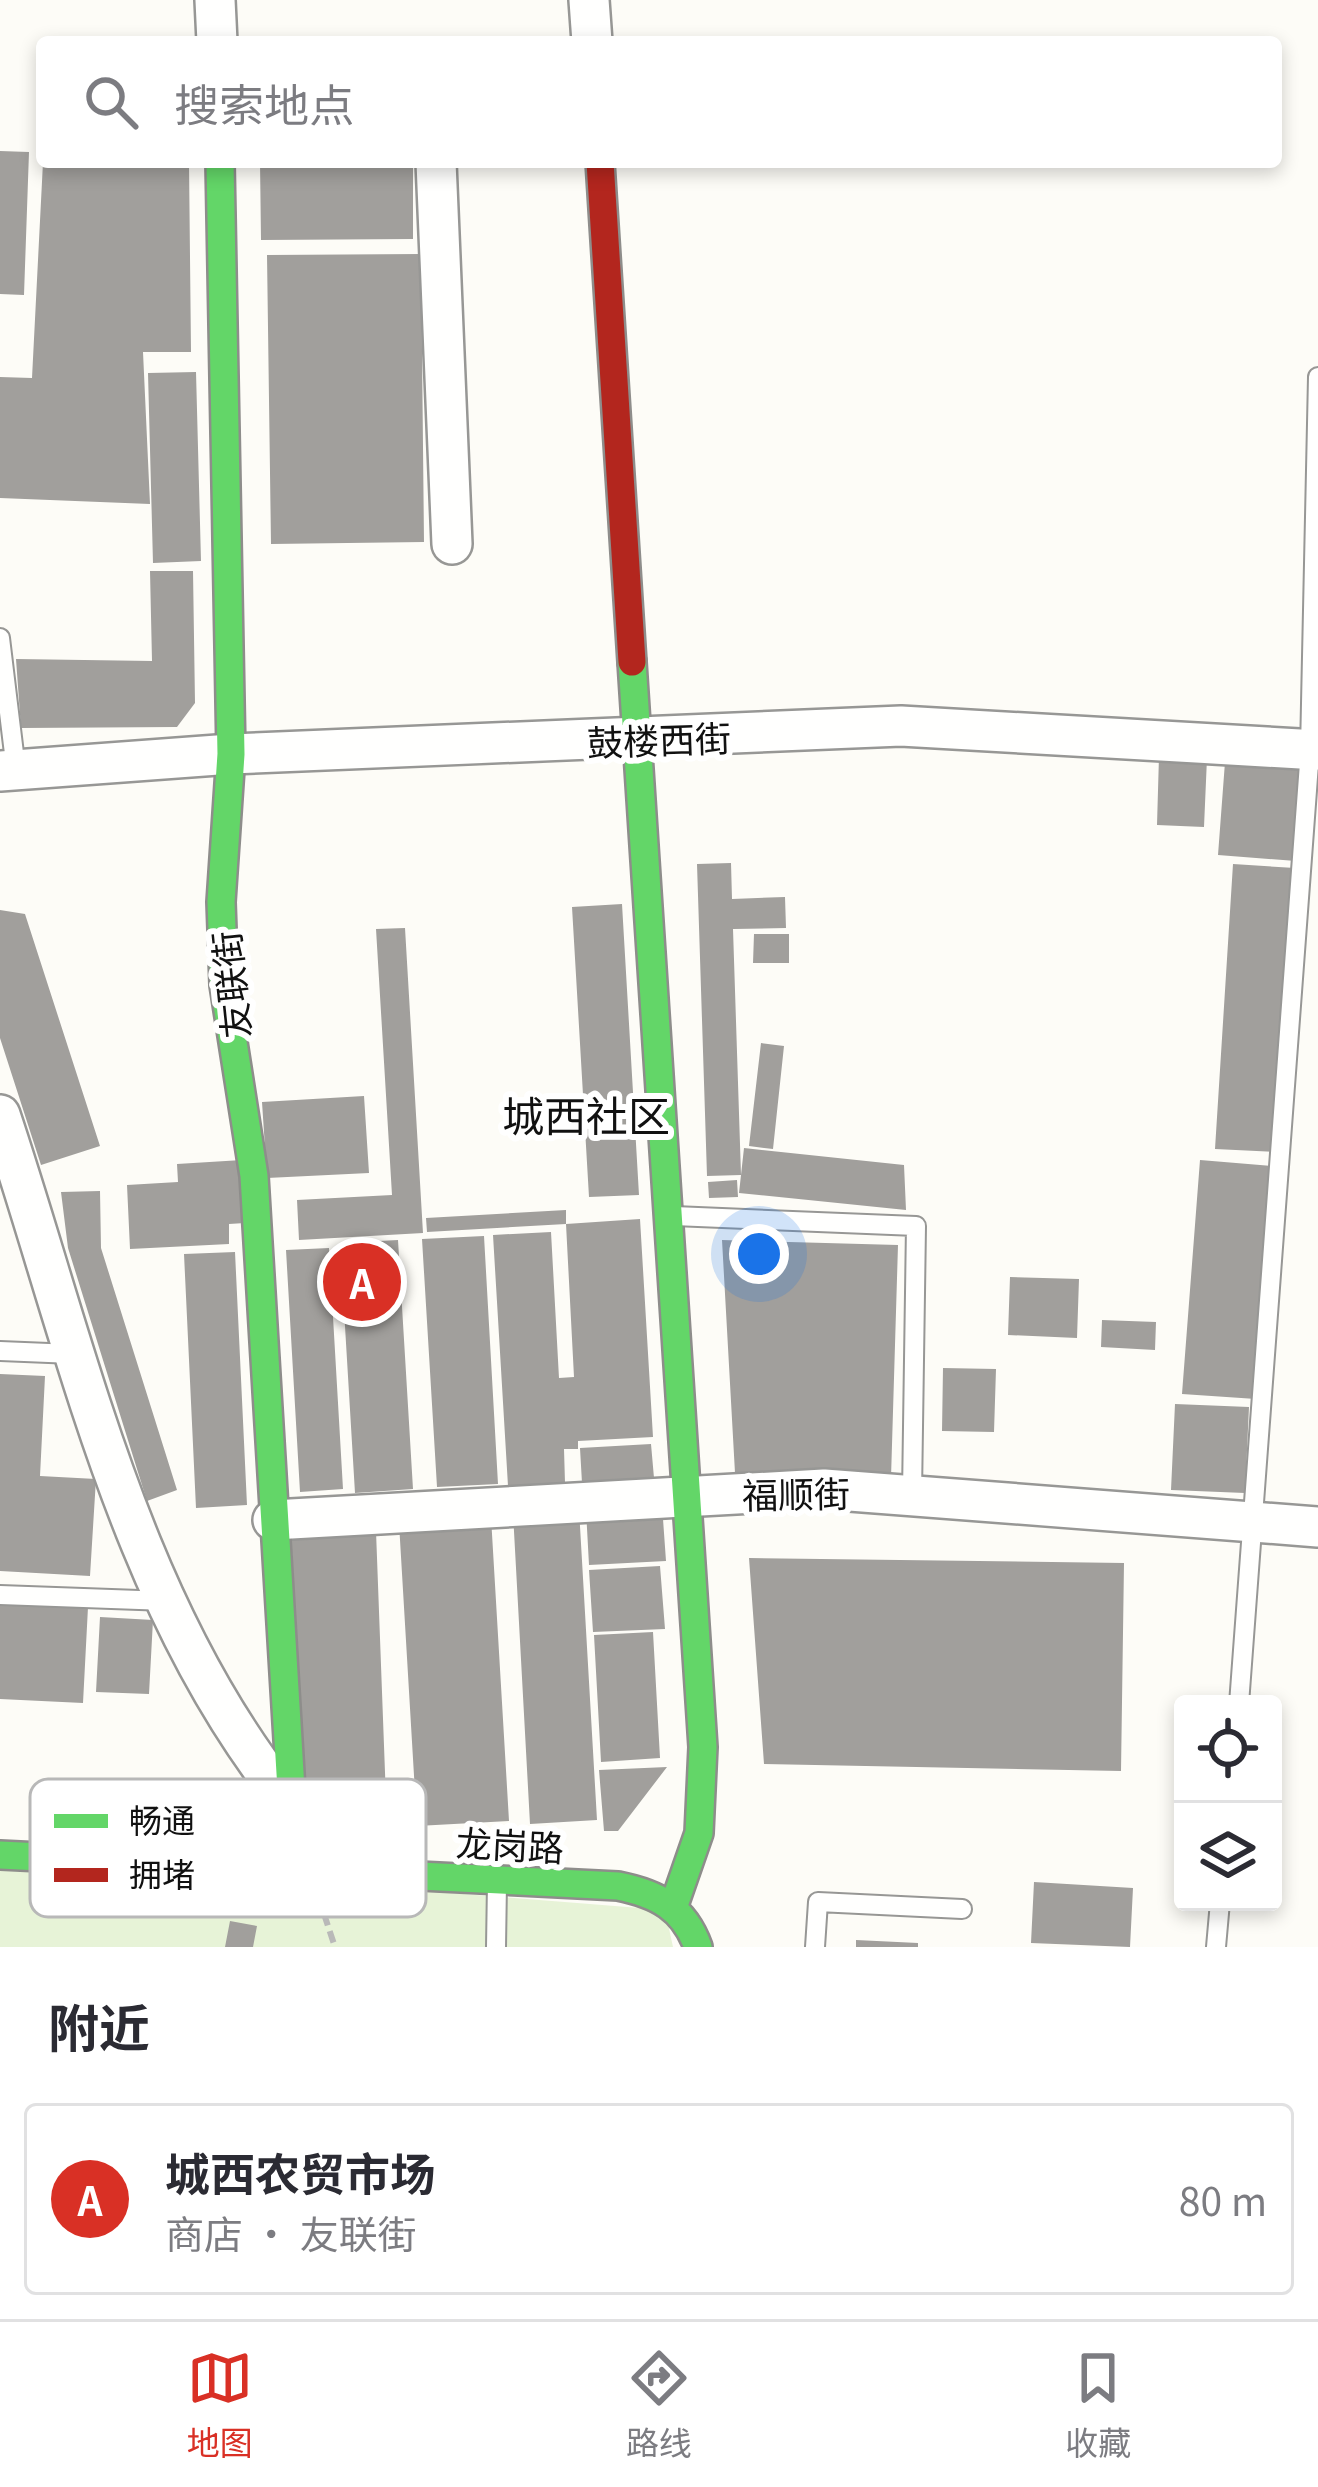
<!DOCTYPE html>
<html lang="zh">
<head>
<meta charset="utf-8">
<style>
	:root { --surface:#fff; --page:#f7f7f7; --text:#2b2b33; --muted:#7c7c81; --line:#e1e1e2; --accent:#d93025 }
	body { margin:0; font-family:Georgia,"Noto Sans SC",serif; background:var(--page); color:var(--text) }
	.controls { position:absolute; right:36px; bottom:36px; display:grid; overflow:hidden; border-radius:12px; box-shadow:0 6px 18px #0003 }
	.controls button { width:108px; height:108px; display:grid; place-items:center; padding:0; border:0; border-bottom:3px solid var(--line); background:var(--surface); color:var(--text); font:60px sans-serif }
	.you { position:absolute; left:759px; top:1254px; width:42px; height:42px; margin:-30px; border:9px solid #fff; border-radius:50%; background:#1a73e8; box-shadow:0 0 0 18px #1a73e833 }
	.badge { display:grid; place-items:center; width:78px; height:78px; border-radius:50%; background:var(--accent); color:#fff; font-size:39px; font-weight:700 }
	.pin { position:absolute; translate:-50% -50%; border:6px solid #fff; box-shadow:0 3px 12px #0006 }
	.list { margin:0; padding:0; list-style:none }
	h2 { display:flex; justify-content:space-between; align-items:center; height:156px; margin:0; padding:0 48px; font-size:51px }
	h2 small { font-size:39px; font-weight:400; color:var(--muted) }
	.list li { display:grid; grid-template-columns:78px 1fr auto; gap:36px; align-items:center; box-sizing:border-box; height:192px; margin:0 24px 24px; padding:0 24px; border:3px solid var(--line); border-radius:12px }
	.list b { display:block; font-size:45px; white-space:nowrap }
	.list p { margin:0; font-size:39px; white-space:nowrap; color:var(--muted) }
	.list em { font-size:39px; font-style:normal; color:var(--muted) }
	.icon { flex:none; width:66px; height:66px; fill:none; stroke:currentColor; stroke-width:2; stroke-linecap:round; stroke-linejoin:round }
	.map { position:relative; flex:none; width:1318px; height:1947px; overflow:hidden }
	.search { position:absolute; background:var(--surface); box-shadow:0 6px 18px #0003; left:36px; right:36px; top:36px; height:132px; display:flex; align-items:center; gap:30px; box-sizing:border-box; padding:0 42px; border-radius:12px; color:var(--muted); font-size:45px }
	.sheet { height:372px; background:var(--surface) }
	nav { display:flex; justify-content:space-around; align-items:center; box-sizing:border-box; height:168px; border-top:3px solid var(--line); background:var(--surface); font-size:33px; color:var(--muted) }
	nav a { display:grid; justify-items:center; gap:6px }
	nav .on { color:var(--accent) }
	.map>svg:first-child { display:block }
	.green { fill:#e7f3d7 }
	.building { fill:#a19f9c }
	.lines { fill:none; stroke-linecap:round; stroke-linejoin:round }
	.lane-casing { stroke:#979795; stroke-width:22 }
	.street-casing { stroke:#979795; stroke-width:44 }
	.fast-casing { stroke:#8e8d8b; stroke-width:32 }
	.jam-casing { stroke:#8e8d8b; stroke-width:32 }
	.path { stroke:#b9b9b8; stroke-width:6; stroke-dasharray:12 6; stroke-linecap:butt }
	.lane { stroke:#fffffe; stroke-width:18 }
	.street { stroke:#fffffe; stroke-width:39 }
	.fast { stroke:#63d668; stroke-width:27 }
	.jam { stroke:#b3261e; stroke-width:27 }
	.labels { text-anchor:middle; dominant-baseline:central; stroke-width:12; stroke-linejoin:round; paint-order:stroke }
	.street-label { font-size:36px; fill:#111; stroke:#fff }
	.quarter-label { font-size:42px; fill:#111; stroke:#fff }
	.key { fill:#fff; stroke:#b8b8b8; stroke-width:3 }
	.key-label { font-size:33px; fill:#111 }
</style>
</head>
<body>
<div class="map">
<svg width="1318" height="1947" viewBox="0 0 1318 1947">
	<rect width="100%" height="100%" fill="#fdfcf7"/>
	<path class="green" d="M0 1857 665 1910 673 1947H0Z"/>
	<path class="building" d="M0 151 29 152 24 295 0 294Z
		M43 162H189L191 352H143L150 504 0 498V377L32 378Z
		M260 162H413V239L261 240Z
		M421 254 424 542 271 544 267 255Z
		M196 372 201 561 153 563 148 373Z
		M150 571H193L195 703 177 727 21 728 16 659 152 661Z
		M1159 756 1207 758 1204 827 1157 825Z
		M1225 762 1303 768 1296 861 1218 855Z
		M731 863 732 899 785 897 786 928 733 929 741 1175 707 1176 697 864Z
		M1233 864 1295 868 1277 1152 1215 1149Z
		M622 904 639 1195 589 1197 572 907Z
		M0 910 25 914 100 1146 41 1165 0 1038Z
		M405 928 423 1233 299 1240 297 1200 392 1195 376 929Z
		M754 934H789V963H753Z
		M761 1043 784 1046 773 1149 749 1146Z
		M364 1096 369 1173 267 1178 262 1102Z
		M744 1148 904 1165 906 1210 739 1193Z
		M242 1160 245 1223 229 1224V1244L130 1249 127 1185 178 1182 177 1164Z
		M1200 1160 1273 1166 1256 1399 1182 1394Z
		M737 1180 738 1197 709 1198 708 1182Z
		M100 1191 101 1248 177 1490 147 1501 68 1248 61 1192Z
		M566 1210V1224L427 1232 426 1218Z
		M640 1219 653 1437 578 1441V1449H564L565 1483 508 1486 493 1235 551 1232 559 1378 574 1377 566 1224Z
		M484 1236 498 1484 437 1487 422 1239Z
		M398 1240 413 1489 355 1493 340 1243Z
		M722 1240 898 1245 891 1478 735 1473Z
		M329 1248 343 1489 300 1492 286 1250Z
		M235 1252 247 1505 196 1508 184 1254Z
		M1010 1277 1079 1279 1077 1338 1008 1335Z
		M1102 1320 1156 1322 1155 1350 1101 1347Z
		M943 1368 996 1369 994 1432 942 1431Z
		M0 1374 45 1376 40 1476 96 1479 90 1576 0 1571Z
		M1175 1404 1249 1407 1245 1493 1171 1490Z
		M651 1444 654 1478 582 1483 580 1448Z
		M662 1505 666 1561 589 1565 586 1510Z
		M579 1509 597 1820 530 1824 513 1513Z
		M491 1517 509 1821 417 1826 399 1523Z
		M376 1531 387 1826 330 1825 306 1799 291 1535Z
		M749 1558 1124 1563 1121 1771 764 1764Z
		M660 1566 665 1629 593 1632 589 1570Z
		M0 1603 88 1607 83 1703 0 1699Z
		M100 1617 153 1620 149 1694 96 1692Z
		M653 1632 660 1758 601 1762 594 1635Z
		M667 1767 618 1831H604L599 1770Z
		M1034 1882 1133 1888 1130 1947 1031 1943Z
		M230 1921 257 1926 253 1947H225Z
		M856 1940 918 1943V1947H856Z"/>
	<g class="lines">
		<g class="lane-casing">
			<path id="lane" d="M0 638 16 770
				M674 1216 916 1226 912 1494
				M0 1351 73 1354
				M0 1595 167 1601
				M1239 1704 1310 750 1318 377
				M496 1947 497 1883
				M815 1947 818 1902 962 1909
				M1216 1947 1220 1902"/>
		</g>
		<g class="street-casing">
			<path id="street" d="M215 0 217 42
				M589 0 592 42
				M436 162 452 544
				M0 771 231 754 901 726 1318 750
				M0 1115C77 1346 129 1603 285 1798 305 1824 332 1846 356 1870
				M273 1520 824 1489 1318 1527"/>
		</g>
		<g class="fast-casing">
			<path id="fast" d="M220 162 231 754 221 902 224 985 254 1176 292 1806
				M632 662 703 1747 699 1833 674 1905
				M0 1855 618 1886C658 1894 684 1908 698 1947"/>
		</g>
		<g class="jam-casing">
			<path id="jam" d="M600 162 632 662"/>
		</g>
		<path class="path" d="M324 1914 335 1947"/>
		<use href="#lane" class="lane"/>
		<use href="#street" class="street"/>
		<use href="#fast" class="fast"/>
		<use href="#jam" class="jam"/>
	</g>
	<g class="labels">
		<g class="street-label">
			<text transform="translate(659 738) rotate(-2)">鼓楼西街</text>
			<text transform="translate(229 985) rotate(-96)">友联街</text>
			<text transform="translate(796 1492) rotate(-1)">福顺街</text>
			<text transform="translate(510 1843) rotate(3)">龙岗路</text>
		</g>
		<g class="quarter-label">
			<text x="586" y="1113">城西社区</text>
		</g>
	</g>
	<rect x="30" y="1779" width="396" height="138" rx="18" class="key"/>
	<rect x="54" y="1814" width="54" height="14" fill="#63d668"/>
	<rect x="54" y="1868" width="54" height="14" fill="#b3261e"/>
	<g class="key-label">
		<text x="129" y="1833">畅通</text>
		<text x="129" y="1887">拥堵</text>
	</g>
</svg>
<div class="controls">
<button><svg class="icon" aria-label="locate" viewBox="0 0 24 24"><circle cx="12" cy="12" r="6"/><path d="M12 2v4M12 18v4M2 12h4M18 12h4"/></svg></button>
<button><svg class="icon" aria-label="layers" viewBox="0 0 24 24"><path d="M12 4l9 5-9 5-9-5zM3 14l9 5 9-5"/></svg></button>
</div>
<div class="you"></div>
<div class="pin badge" style="left:362px;top:1282px">A</div>
<div class="search"><svg class="icon" aria-label="search" viewBox="0 0 24 24"><circle cx="10" cy="10" r="6"/><path d="M15 15l6 6"/></svg>搜索地点</div>
</div>
<section class="sheet">
<h2>附近<small></small></h2>
<ul class="list">
<li><span class="badge">A</span><div><b>城西农贸市场</b><p>商店 · 友联街</p></div><em>80 m</em></li>
</ul>
</section>
<nav>
<a class="on"><svg class="icon" aria-label="map" viewBox="0 0 24 24"><path d="M3 6l6-2 6 2 6-2v14l-6 2-6-2-6 2zM9 4v14M15 6v14"/></svg>地图</a>
<a><svg class="icon" aria-label="directions" viewBox="0 0 24 24"><path d="M12 3l9 9-9 9-9-9zM9 14v-3h6M13 9l2 2-2 2"/></svg>路线</a>
<a><svg class="icon" aria-label="saved" viewBox="0 0 24 24"><path d="M7 4h10v16l-5-4-5 4z"/></svg>收藏</a>
</nav>
</body>
</html>
